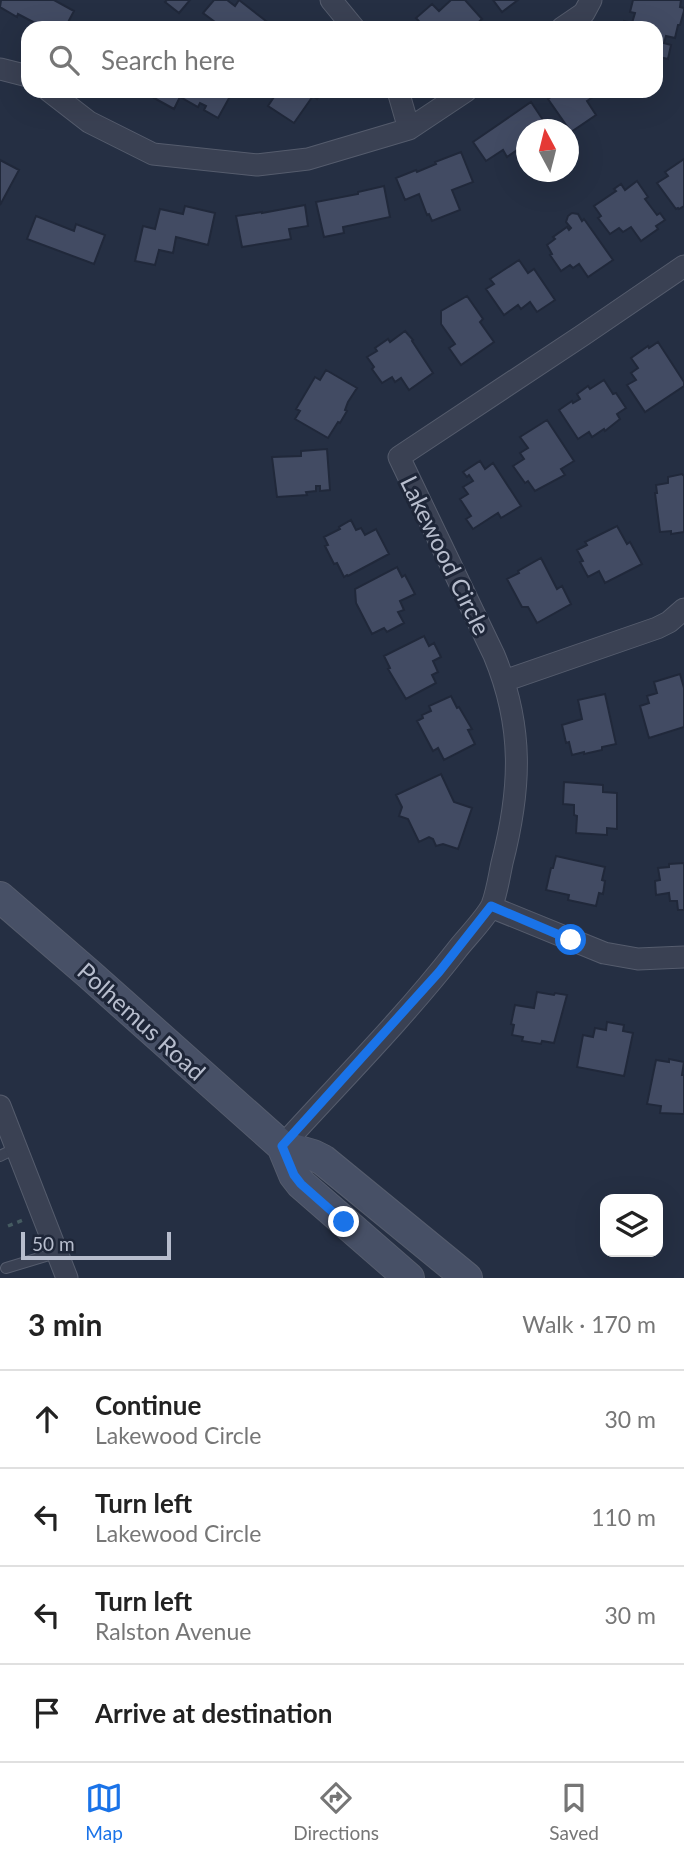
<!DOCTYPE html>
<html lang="en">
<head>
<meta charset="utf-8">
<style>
	:root { --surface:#fff; --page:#f6f6f6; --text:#222; --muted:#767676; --line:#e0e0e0; --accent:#1a73e8 }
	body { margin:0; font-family:Lato,sans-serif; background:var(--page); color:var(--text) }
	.controls { position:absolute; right:21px; bottom:21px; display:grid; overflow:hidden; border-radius:14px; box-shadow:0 7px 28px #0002 }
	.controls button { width:63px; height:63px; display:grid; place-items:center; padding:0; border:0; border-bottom:2px solid var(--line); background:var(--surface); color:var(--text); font:35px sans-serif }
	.compass { position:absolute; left:516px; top:119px; width:63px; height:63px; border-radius:50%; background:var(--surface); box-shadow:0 7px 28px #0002; rotate:353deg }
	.scale { position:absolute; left:21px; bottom:18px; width:150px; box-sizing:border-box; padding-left:7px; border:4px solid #b7bdcd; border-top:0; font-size:19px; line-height:24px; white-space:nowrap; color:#b7bdcd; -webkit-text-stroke:5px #1e2638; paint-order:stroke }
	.stop { position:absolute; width:21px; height:21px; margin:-16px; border:5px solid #1a73e8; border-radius:50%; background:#fff }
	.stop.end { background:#1a73e8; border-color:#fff; box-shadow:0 2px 7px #0008 }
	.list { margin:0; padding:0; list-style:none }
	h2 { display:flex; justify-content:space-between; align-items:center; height:91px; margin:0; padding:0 28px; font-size:30px }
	h2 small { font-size:23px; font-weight:400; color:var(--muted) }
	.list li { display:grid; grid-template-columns:46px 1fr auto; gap:21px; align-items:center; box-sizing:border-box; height:98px; padding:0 28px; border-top:2px solid var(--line) }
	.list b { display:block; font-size:26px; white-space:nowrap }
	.list p { margin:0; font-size:23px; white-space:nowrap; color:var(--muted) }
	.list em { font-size:23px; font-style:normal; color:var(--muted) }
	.icon { flex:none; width:38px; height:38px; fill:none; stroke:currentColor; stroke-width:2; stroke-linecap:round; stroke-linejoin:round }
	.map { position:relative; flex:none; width:684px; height:1278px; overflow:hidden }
	.search { position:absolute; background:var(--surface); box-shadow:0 7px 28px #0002; left:21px; right:21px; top:21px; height:77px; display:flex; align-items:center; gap:18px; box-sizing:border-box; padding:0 24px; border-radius:21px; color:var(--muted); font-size:26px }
	.sheet { height:483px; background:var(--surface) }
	nav { display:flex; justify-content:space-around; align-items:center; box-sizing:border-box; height:98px; border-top:2px solid var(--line); background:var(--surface); font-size:19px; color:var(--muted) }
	nav a { display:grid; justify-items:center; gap:4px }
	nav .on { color:var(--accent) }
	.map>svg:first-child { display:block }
	.building { fill:#424b63; stroke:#20283a; stroke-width:2 }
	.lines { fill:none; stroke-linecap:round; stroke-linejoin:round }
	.service-casing { stroke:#555c6d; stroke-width:12 }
	.minor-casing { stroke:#555c6d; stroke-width:23 }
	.secondary-casing { stroke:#555c6d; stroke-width:32 }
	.path { stroke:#455b61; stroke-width:3.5; stroke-dasharray:5 5; stroke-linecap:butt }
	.service { stroke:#3a4153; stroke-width:10 }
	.minor { stroke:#3a4153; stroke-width:21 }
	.secondary { stroke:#475066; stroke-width:30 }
	.route { stroke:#1a73e8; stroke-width:9 }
	.labels { text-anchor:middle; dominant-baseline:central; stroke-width:6; stroke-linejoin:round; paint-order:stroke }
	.street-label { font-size:24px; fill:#b7bdcd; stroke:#1e2638 }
</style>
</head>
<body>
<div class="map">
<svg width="684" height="1278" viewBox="0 0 684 1278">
	<rect width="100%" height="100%" fill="#252f43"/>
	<path class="building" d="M1 0H54L74 11 65 28H39L36 26 37 24 18 14 17 17 0 7Z
		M167 0H190L179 13 165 2Z
		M214 0H227L235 6 239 0 275 28H223L203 13Z
		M451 0H465L482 19 472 28H425L416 18 432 4 439 11Z
		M493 0H518L502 12Z
		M633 0H681L680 7 684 8V11L680 25H678L675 38 666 36 664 43 671 45 668 59 659 57 656 69V28H619L620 24H623L624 21 632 23 635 13 630 12Z
		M158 91H233L218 118 204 110 206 106 200 103 198 107 180 97 174 109 154 98Z
		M278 91H321L322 92 317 99 313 96 294 123 268 106Z
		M559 91H602L587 101 596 115 571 132 548 99Z
		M531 102 549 129 526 130V144L507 157 503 150 486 161 473 142Z
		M461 152 473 182 452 190 460 210 432 221 429 214 427 215 419 194 405 200 396 178 416 170 417 172 436 164 435 162Z
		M684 159V206L679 209 678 208 676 209 657 183 668 176 665 172Z
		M0 160 19 170 0 205Z
		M637 181 648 197 645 199 657 215 660 213 665 220 656 226 658 229 641 241 631 227 623 232 619 228 610 234 598 218 601 216 594 206 616 191 614 189 621 184 625 190Z
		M384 186 390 217 343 227 344 233 324 237 316 202 358 194V192Z
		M305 205 308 226 289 229 291 239 242 247 236 216 262 212V213Z
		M185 206 215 213 208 245 176 237 173 253 159 250 155 265 135 261 143 226 155 229 160 209 183 214Z
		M572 213 578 214 582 221 584 219 613 260 588 277 579 264 573 268 570 265 561 271 550 255 552 254 547 245 555 239 553 237 567 227 569 230 571 228 566 222 568 216Z
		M36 216 74 231 76 224 105 235 94 264 27 239Z
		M519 260 528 273 534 269 555 300 537 312 530 302 521 309 518 305 504 315 486 289 494 284 490 279Z
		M467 296 483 319 480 322 494 342 461 365 449 348 455 344 441 324V311Z
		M405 331 413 340 412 341 433 373 409 390 401 378 395 382 392 377 382 383 372 369 374 367 367 357 377 351 375 348 388 339 390 342Z
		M658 342 684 382V386L645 412 627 385 636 380 631 373 638 368 631 358 648 346 649 348Z
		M326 370 357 388 348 402 345 410 347 411 340 423 338 422 328 438 295 419 300 411 296 409 315 377 320 380Z
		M604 380 613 394 616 393 626 408 617 414 620 419 605 431 604 429 592 437 589 432 578 439 559 410 572 401 573 403 580 399 577 394 588 386 590 389Z
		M547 420 574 461 561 469 565 475 535 491 528 481 525 483 513 466 524 459 520 453 528 448 520 437Z
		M327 449 330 490 320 491V486H316V491L306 492 307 495 277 497 272 457 301 456V451Z
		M480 461 485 469 493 463 521 506 501 518 498 513 473 529 466 519 471 516 460 499 468 494 463 487 473 481 469 475 467 477 463 472Z
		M682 474 684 476V532L671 534V531L660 532 655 493H657L656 485 668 483V477Z
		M351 520 356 530 361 528 365 535 376 529 389 554 348 576 347 575 344 577 337 563 334 564 325 546 328 545 324 537 340 529 339 527Z
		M617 526 627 544 630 542 642 564 605 583 599 571 588 577 580 562 583 561 577 550 587 545 585 542Z
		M541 558 557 589 562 586 571 604 537 623 528 607H522L507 579 519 573 518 571Z
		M397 567 402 577 405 575 415 594 400 601 404 610 398 612 404 623 387 632 384 628 372 634 356 603 355 589Z
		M424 636 429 646 434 643 441 657 433 661 438 672 432 675 436 683 406 699 388 669 390 668 384 656Z
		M680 674 684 688V727L649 738 640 706 649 703 647 696 657 693 654 682Z
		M605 694 616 744 602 747V750L584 754V752L572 755 569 742 566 743 562 725 582 719 578 700Z
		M451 696 457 708 459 707 472 729 468 730 475 744 444 760 438 748 433 751 417 721 423 718 422 715 431 711 429 706Z
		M441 774 454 802 472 808 458 849 443 844 436 846 433 839 429 837 419 842 408 819 399 816 402 807 396 795Z
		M564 782 603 785V792L617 793V829L607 828V835L576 833 577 816 574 815V805L563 804Z
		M556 856 605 867 602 880 605 881 603 894 599 893 596 906 568 900 569 895 546 890 551 868H553Z
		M684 863V910H678L677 901H670L669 893 656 895 655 881 660 880 658 868 669 867V864Z
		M537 992 554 995 555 993 567 995 554 1043 542 1041 541 1044 522 1041 523 1037 512 1035 514 1025 511 1024 515 1005 534 1008Z
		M607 1022 624 1025 623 1031 633 1033 624 1076 577 1067 583 1035 593 1037 595 1028 606 1030Z
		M669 1059 684 1062 682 1075H684V1114L660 1113 661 1106 647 1104 656 1060 669 1062Z"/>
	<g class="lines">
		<g class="service-casing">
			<path id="service" d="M0 1156 16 1148
				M6 1268 59 1252"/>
		</g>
		<g class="minor-casing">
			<path id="minor" d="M331 0 354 28
				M562 28 584 13 591 0
				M0 69 28 76
				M49 91 89 122 153 154 257 165 308 159 409 129 466 91
				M398 91 409 129
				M504 681 657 628 669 622 684 609
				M491 907 604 953 638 959 684 957
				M0 1106 67 1278
				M282 1146C340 1082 403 1019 456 951 465 939 486 918 492 905 497 892 499 877 502 863 521 789 524 727 494 655L399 457 583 335 684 266"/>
		</g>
		<g class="secondary-casing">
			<path id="secondary" d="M0 897 89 974 282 1146 294 1175 301 1184 409 1278
				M282 1146 313 1155 323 1160 467 1278"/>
		</g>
		<path class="path" d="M8 1226 23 1220"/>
		<use href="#service" class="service"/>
		<use href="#minor" class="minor"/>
		<use href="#secondary" class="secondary"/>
	</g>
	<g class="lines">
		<path class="route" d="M344 1222 301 1184 294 1175 282 1146 439 972 491 906 571 940"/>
	</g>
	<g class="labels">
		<g class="street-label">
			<text transform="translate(446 555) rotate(64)">Lakewood Circle</text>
			<text transform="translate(142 1021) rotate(42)">Polhemus Road</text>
		</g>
	</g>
</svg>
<div class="controls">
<button><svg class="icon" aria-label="layers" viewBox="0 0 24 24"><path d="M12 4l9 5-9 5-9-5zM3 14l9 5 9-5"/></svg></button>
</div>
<svg class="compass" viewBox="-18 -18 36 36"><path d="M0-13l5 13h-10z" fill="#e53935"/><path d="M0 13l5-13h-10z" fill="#767676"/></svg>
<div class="scale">50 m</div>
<div class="stop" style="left:571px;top:940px"></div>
<div class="stop end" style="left:344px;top:1222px"></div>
<div class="search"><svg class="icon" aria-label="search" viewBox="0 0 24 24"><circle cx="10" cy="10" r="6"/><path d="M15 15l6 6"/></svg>Search here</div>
</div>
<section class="sheet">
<h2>3 min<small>Walk · 170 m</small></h2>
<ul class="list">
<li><svg class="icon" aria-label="ahead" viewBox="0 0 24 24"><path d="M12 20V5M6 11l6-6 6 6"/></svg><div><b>Continue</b><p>Lakewood Circle</p></div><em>30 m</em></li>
<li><svg class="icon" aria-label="left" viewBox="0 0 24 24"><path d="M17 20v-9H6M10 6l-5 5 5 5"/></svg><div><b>Turn left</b><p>Lakewood Circle</p></div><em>110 m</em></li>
<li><svg class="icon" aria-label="left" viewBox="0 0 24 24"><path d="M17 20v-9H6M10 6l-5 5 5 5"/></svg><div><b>Turn left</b><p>Ralston Avenue</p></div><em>30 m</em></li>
<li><svg class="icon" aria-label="arrive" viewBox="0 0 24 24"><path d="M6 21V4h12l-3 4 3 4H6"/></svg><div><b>Arrive at destination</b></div></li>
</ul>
</section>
<nav>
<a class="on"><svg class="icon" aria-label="map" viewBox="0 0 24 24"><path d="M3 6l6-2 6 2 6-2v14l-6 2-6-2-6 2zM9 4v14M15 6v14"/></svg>Map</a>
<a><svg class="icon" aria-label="directions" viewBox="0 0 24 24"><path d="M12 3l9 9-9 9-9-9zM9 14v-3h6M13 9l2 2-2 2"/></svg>Directions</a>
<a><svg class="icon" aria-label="saved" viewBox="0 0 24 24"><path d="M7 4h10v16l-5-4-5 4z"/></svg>Saved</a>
</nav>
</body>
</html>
